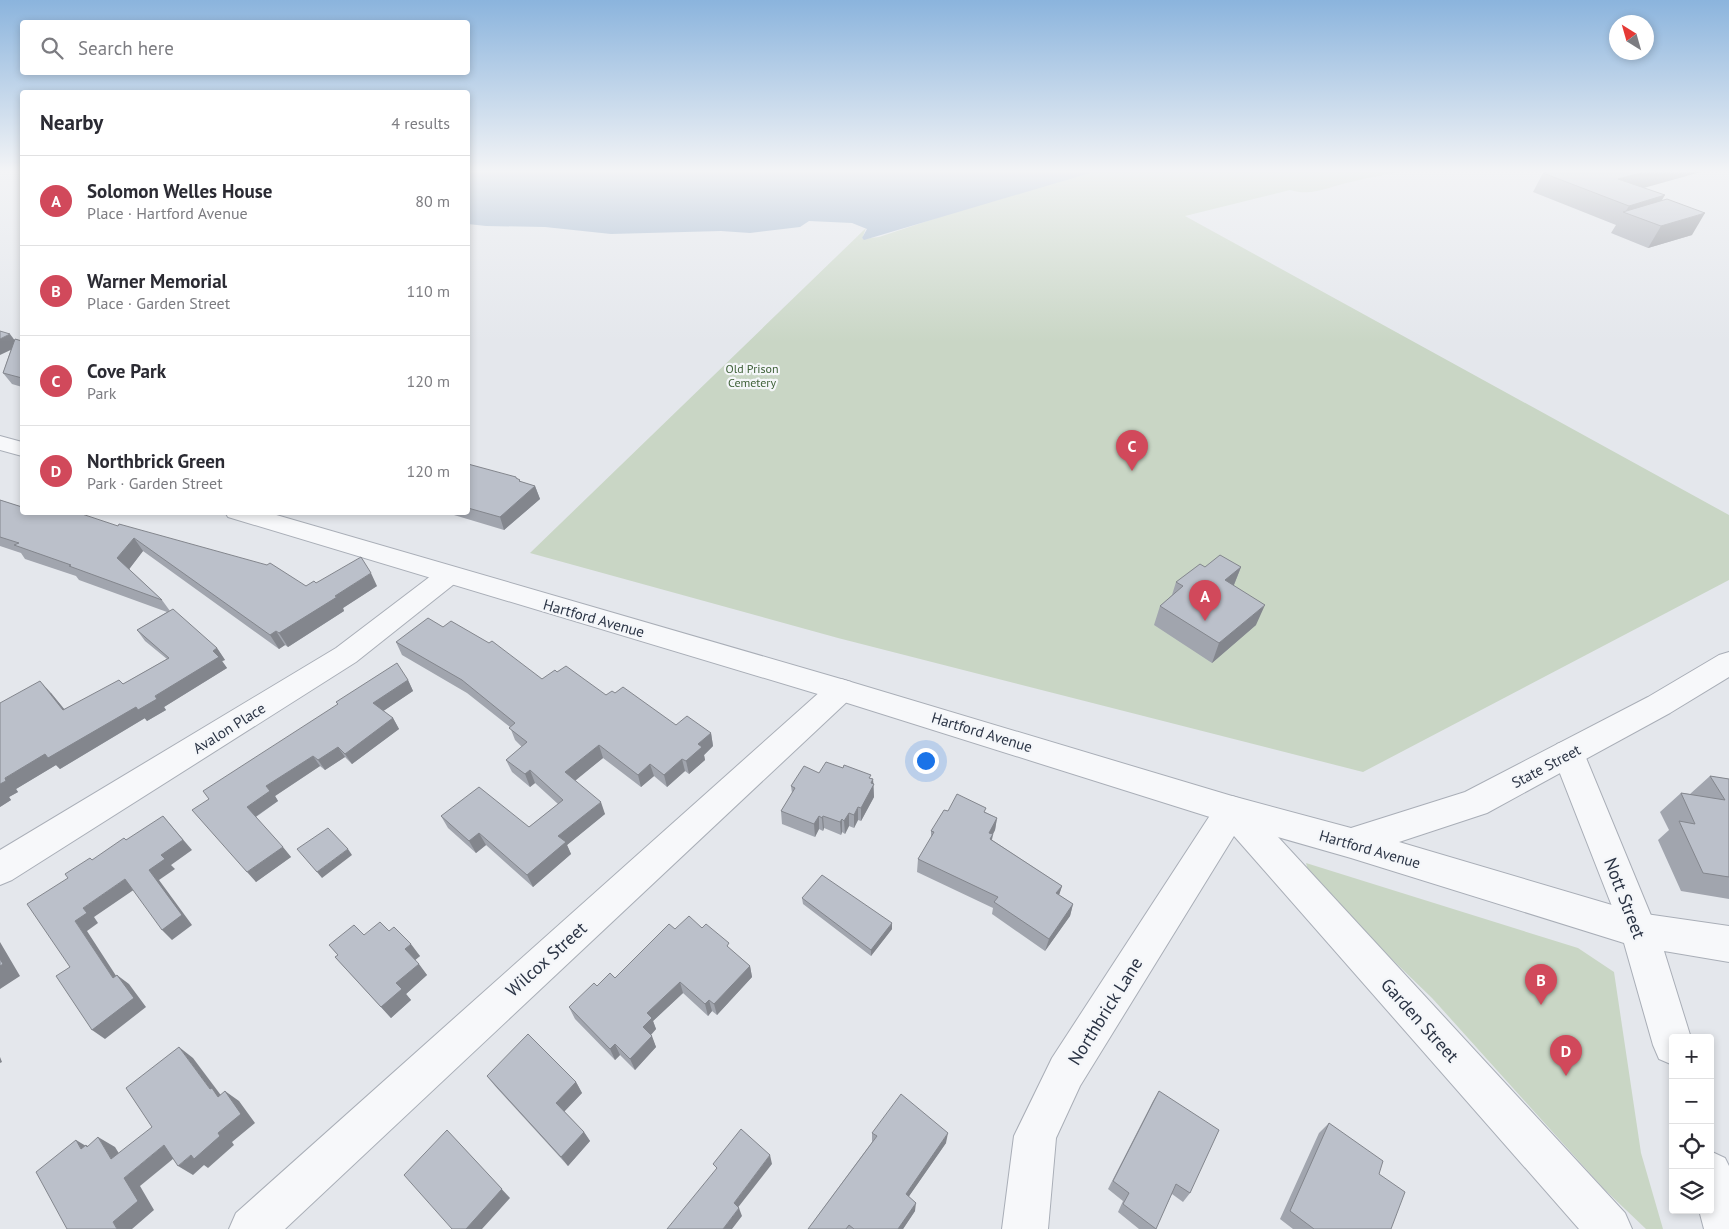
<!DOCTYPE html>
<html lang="en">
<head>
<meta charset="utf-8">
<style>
	:root { --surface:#fff; --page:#f2f2f3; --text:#2b2b33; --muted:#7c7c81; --line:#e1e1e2; --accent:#d1495b }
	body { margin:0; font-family:"PT Sans",sans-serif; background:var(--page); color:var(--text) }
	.controls { position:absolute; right:15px; bottom:15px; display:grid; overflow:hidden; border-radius:5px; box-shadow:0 2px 8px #0003 }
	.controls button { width:45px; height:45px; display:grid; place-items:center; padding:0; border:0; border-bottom:1px solid var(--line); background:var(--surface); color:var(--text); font:25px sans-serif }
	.compass { position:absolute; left:1609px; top:15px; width:45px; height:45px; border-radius:50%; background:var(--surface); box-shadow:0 2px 8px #0003; rotate:323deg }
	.you { position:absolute; left:925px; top:760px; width:18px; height:18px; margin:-12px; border:4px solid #fff; border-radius:50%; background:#1a73e8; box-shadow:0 0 0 8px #1a73e833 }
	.badge { display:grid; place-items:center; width:32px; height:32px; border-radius:50%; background:var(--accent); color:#fff; font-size:16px; font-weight:700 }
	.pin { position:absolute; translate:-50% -41px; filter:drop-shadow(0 1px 2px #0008) }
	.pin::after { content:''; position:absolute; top:26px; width:18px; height:15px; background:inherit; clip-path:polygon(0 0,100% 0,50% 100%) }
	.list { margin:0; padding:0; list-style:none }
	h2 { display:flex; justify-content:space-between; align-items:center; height:65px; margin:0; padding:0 20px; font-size:21px }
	h2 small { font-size:16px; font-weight:400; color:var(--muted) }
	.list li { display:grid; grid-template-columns:32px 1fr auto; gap:15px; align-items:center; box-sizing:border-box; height:90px; padding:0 20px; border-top:1px solid var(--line) }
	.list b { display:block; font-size:19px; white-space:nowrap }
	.list p { margin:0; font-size:16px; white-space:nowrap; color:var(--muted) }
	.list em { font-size:16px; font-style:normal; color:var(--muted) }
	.icon { flex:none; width:28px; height:28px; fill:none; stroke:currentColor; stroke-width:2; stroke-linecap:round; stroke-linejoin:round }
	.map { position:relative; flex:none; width:1729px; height:1229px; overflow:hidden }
	.search { position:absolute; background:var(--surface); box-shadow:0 2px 8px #0003; left:20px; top:20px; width:450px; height:55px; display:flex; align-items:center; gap:12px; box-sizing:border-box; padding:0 18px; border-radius:5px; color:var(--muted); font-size:19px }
	.panel { position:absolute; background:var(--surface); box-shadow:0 2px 8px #0003; left:20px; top:90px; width:450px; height:425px; border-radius:5px }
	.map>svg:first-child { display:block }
	.green { fill:#c9d6c5 }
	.water { fill:#9fb4cc }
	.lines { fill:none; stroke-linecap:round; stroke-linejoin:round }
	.minor-casing { stroke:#a9aeb7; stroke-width:2 }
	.tertiary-casing { stroke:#a9aeb7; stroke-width:2 }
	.minor { fill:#f7f8fa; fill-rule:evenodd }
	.tertiary { fill:#f7f8fa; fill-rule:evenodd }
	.wall { fill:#a1a5ae }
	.shaded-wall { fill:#83868d }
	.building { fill:#bbc0ca; stroke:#83868d }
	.labels { text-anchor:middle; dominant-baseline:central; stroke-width:4.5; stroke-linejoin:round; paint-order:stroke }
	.far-park-label { font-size:12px; fill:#3f6138; stroke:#f4f6f9 }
	.street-label { font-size:15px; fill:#2b3445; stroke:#f4f6f9 }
	.near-street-label { font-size:18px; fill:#2b3445; stroke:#f4f6f9 }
</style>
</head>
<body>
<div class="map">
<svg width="1729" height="1229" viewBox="0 0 1729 1229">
	<rect width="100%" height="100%" fill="#e4e7ec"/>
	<path class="green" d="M1100 170H1409C1390 174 1370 177 1351 182 1330 186 1313 197 1290 190L1185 216 1729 515V580L1363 772 838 638 530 553 866 228 862 239 879 237 982 203Z
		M1306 863 1578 948 1614 972 1641 1153 1663 1229H1646L1604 1189 1432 998 1311 881Z"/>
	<path class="water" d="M468 170H1100L864 240 862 238 867 229 852 223 809 221 800 227 750 233 721 231 611 234 545 227 486 226 468 224Z"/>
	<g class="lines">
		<g class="minor-casing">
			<path id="minor" d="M449 566 458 569 462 575 458 581 356 662 12 880 0 885V850L336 648 440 569Z
				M841 679 851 682 856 690 851 698 285 1229H229L236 1213 831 682Z
				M1568 740 1579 744 1584 753 1657 930 1652 942 1639 947 1626 942 1552 753 1557 744Z
				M1232 796 1244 800 1625 1213 1632 1229H1579L1234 836 1080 1086 1056 1138 1048 1229H1002L1014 1136 1052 1058 1220 800Z"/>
		</g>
		<g class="tertiary-casing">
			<path id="tertiary" d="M0 436 22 442V456L0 450Z
				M225 512H266L841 679 1232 796 1351 828 1465 792 1648 697 1719 655 1729 652V677L1670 713 1487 813 1399 842 1639 913 1729 926V962L1664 951 1691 1038H1673V1065L1659 1059 1653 1045 1624 943 1351 858 1232 824 841 701 228 517Z
				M1710 1151 1725 1158 1729 1166V1229H1704L1699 1210H1710Z"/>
		</g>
		<use href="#minor" class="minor"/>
		<use href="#tertiary" class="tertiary"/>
	</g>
	<path class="wall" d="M1543 173 1644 188 1662 200 1692 235 1648 248 1611 233 1616 225 1533 192Z
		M14 340 22 341V387L12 384 3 373Z
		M468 464 517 479 521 482 535 486 540 499 504 530 444 512H468Z
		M0 500 44 514 46 512 306 586 316 583 377 586 343 608 344 611 288 647 285 645 279 649 143 551 129 569 162 600 170 611 217 648 225 660 222 661 227 668 164 707 166 710 147 721 145 718 60 769 56 765 16 789 18 792 9 797 11 800 0 807 51 693 64 709 123 684 167 659 145 641 137 630 167 612 79 580 76 576 25 559 21 553 0 546Z
		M1205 567H1241L1234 585 1256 625 1212 663 1154 625 1160 606 1172 595 1176 582Z
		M443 627 542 679 557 672 606 695 615 693 676 725 711 733 713 746 704 755 705 760 689 774 685 771 667 787 654 776 641 787 603 758 575 780 605 814 567 845 571 854 533 887 486 845 476 853 448 828 441 816 529 827 558 804 535 783 530 787 512 772 506 760 522 747 515 740 510 727 467 693 402 655 396 642Z
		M408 680 413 691 383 711 393 718 399 729 352 764 345 757 325 770 320 766 275 796 278 801 256 817 291 857 256 882 209 799 338 705 336 702Z
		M819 773 873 779 874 797 861 821 858 820 854 828 849 826 845 834 842 832 841 835 824 828 823 831 819 829 815 837 782 824 781 811 792 793 791 786Z
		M1710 776 1729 779V899L1681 891 1658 840 1669 830 1660 812 1681 793 1690 794Z
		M948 811 985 812 997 818 995 830 993 834 992 840 1062 886 1059 895 1073 904 1070 916 1045 951 992 914 993 908 917 872 918 859 931 838V831Z
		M802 898 892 929 871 956 803 904Z
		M702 928 730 949 750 966 752 977 717 1015 712 1011 708 1016 683 993 653 1021 656 1029 651 1035 656 1047 635 1070 620 1055 615 1060 575 1019 569 1007 597 986 615 978Z
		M389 931 420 956 415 960 427 975 406 994 411 1000 391 1018 335 957 338 955 329 945 364 935Z
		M487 1076 576 1082 582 1093 564 1111 584 1132 590 1141 568 1166 495 1086Z
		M1159 1091 1190 1193 1183 1202 1172 1194 1155 1229H1139L1118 1212 1123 1201 1108 1189 1153 1101Z
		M1329 1123 1379 1174 1391 1229H1293L1280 1219 1319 1133Z
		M872 1133 946 1143 909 1196 915 1211 903 1229H808L872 1142Z"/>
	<path class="shaded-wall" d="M1651 170H1708L1608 198 1618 179Z
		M1665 195 1653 215 1625 212 1629 206Z
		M1705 213 1692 235 1648 248 1661 226Z
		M10 334 19 346 0 355V339Z
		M535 486 540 499 504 530 500 517Z
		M134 538 143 551 127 572 117 558Z
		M1241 567 1233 587 1225 580Z
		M371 573 377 586 343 608 344 611 288 647 279 633 335 596Z
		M1265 605 1256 625 1212 663 1219 643Z
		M276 631 285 645 279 649 270 635Z
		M217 648 225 660 222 661 227 668 164 707 166 710 147 721 138 710Z
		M408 680 413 691 379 714 373 703Z
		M40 681 51 693 74 721 63 710Z
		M136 707 145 718 60 769 56 765 16 789 18 792 9 797 11 800 0 807V784L5 778 45 754Z
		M393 718 399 729 352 764 345 754Z
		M711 733 713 746 704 755 705 760 689 774 686 761 698 744Z
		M599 745 603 758 570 785 565 772Z
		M338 747 345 757 325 770 318 760Z
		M313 756 320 766 275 796 278 801 255 817 247 807 266 786Z
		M682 759 685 771 667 787 664 775Z
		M650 764 654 776 641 787 638 775Z
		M530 770 535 783 530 787 525 774Z
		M873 779 874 797 861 821V808Z
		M601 802 605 814 567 845 571 854 533 887 527 875 558 836Z
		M858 807V820L854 828V815Z
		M849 813V826L845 834 844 821Z
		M163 816 192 850 171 865 175 869 159 880 192 925 172 940 162 930 149 870 161 855Z
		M819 816V829L815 837 814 824Z
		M823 816 824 828 823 831 822 818Z
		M997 818 995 830 993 834 990 847 989 833Z
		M842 819V832L841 835 840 822Z
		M479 833 486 845 476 853 469 841Z
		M283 847 291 857 256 882 247 872Z
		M348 849 352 855 322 878 317 872Z
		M125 879 135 889 94 917 98 923 87 931 124 988 113 978 75 921 83 908Z
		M1062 886 1058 898 1056 893Z
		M1073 904 1070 916 1045 951 1049 939Z
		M892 923V929L871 956V950Z
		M0 942 20 976 0 989Z
		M411 944 420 956 414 961 405 949Z
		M419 964 427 975 406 994 411 1000 391 1018 381 1007 396 983Z
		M750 966 752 977 717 1015 714 1004Z
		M117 975 129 984 146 1007 105 1039 92 1030Z
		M680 982 683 993 653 1021 656 1029 648 1038 643 1027 647 1013Z
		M709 1000 712 1011 708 1016 705 1004Z
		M652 1036 656 1047 635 1070 630 1059Z
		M615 1044 620 1055 615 1060 610 1049Z
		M179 1047 193 1058 220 1094 225 1098 218 1097 210 1089Z
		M0 1057 2 1062 0 1063Z
		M576 1082 582 1093 563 1113 556 1103Z
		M225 1091 239 1101 255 1123 232 1142 234 1145 208 1168 204 1165 193 1175 178 1166 218 1133Z
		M584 1132 590 1141 568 1166 561 1157Z
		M948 1133 946 1143 905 1202 906 1194Z
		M98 1137 115 1147 128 1168 111 1159Z
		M76 1140 86 1146V1145L103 1154 81 1149Z
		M456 1140 510 1198 482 1229H466Z
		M164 1145 179 1154 140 1186 154 1210 132 1229H117L113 1222 124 1178Z
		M770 1155 772 1164 736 1210 734 1203Z
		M916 1203 915 1211 903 1229H898Z
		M739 1208 742 1216 732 1229H723Z"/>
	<path class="building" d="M1556 170H1651L1618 179 1665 195 1629 206 1543 173Z
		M1667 199 1705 213 1661 226 1623 212Z
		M0 331 10 334 0 339Z
		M15 339 22 341V378L3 373Z
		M468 464 516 477V478L520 480 519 481 535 486 500 517 468 508Z
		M0 500 22 507V512H39L44 514 46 512H76L118 526 119 524 267 565 270 563 306 586 314 581 316 583 361 557 371 573 335 596 337 597 279 633 276 631 270 635 134 538 117 558 162 600 69 566 71 565 14 545 19 543 0 537Z
		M1220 555 1241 567 1225 580 1265 605 1219 643 1160 606 1183 586 1176 582 1200 564 1205 567Z
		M173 609 217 648 213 651 219 657 155 696 157 699 138 710 136 707 48 758 45 754 5 778 6 781 0 784V703L40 681 63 710 119 680 123 684 169 658 137 630Z
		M428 618 443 627 451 621 489 643 492 641 542 679 555 670 557 672 566 666 606 695 612 691 615 693 623 687 676 725 687 716 711 733 698 744 702 747 686 761 682 759 664 775 650 764 638 775 599 745 565 772 601 802 558 836 566 842 527 875 479 833 469 841 441 816 479 787 529 827 563 800 530 770 525 774 506 760 527 742 509 728 515 723 462 680 396 642Z
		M397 663 408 680 373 703 393 718 345 754 338 747 318 760 313 756 266 786 270 791 247 807 283 847 247 872 192 810 209 799 203 791 338 704 336 702Z
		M826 762 843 768 844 765 871 775 869 778 873 779 871 783 874 784 861 808 858 807 854 815 849 813 844 821 842 819 840 822 823 816 822 818 819 816 814 824 781 811 795 788 791 786 804 766 819 773Z
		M1710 776 1729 779V877L1703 873 1679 821 1695 824 1681 793 1725 800Z
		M957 794 986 808 984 812 997 818 989 833 993 834 990 839 1062 886 1056 893 1073 904 1049 939 994 902 998 897 918 859 934 832 931 831 944 810 948 811Z
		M163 816 183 840 161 855 165 859 149 870 182 915 162 930 125 879 83 908 87 913 75 921 113 978 117 975 134 998 92 1030 56 976 70 967 27 904 68 878 65 874 90 858 92 860 124 838 126 840Z
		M328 828 348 849 317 872 297 849Z
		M822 875 892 923 871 950 802 898Z
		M689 916 702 928 706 924 729 943 727 946 750 966 714 1004 709 1000 705 1004 680 982 647 1013 652 1018 643 1027 652 1036 630 1059 615 1044 610 1049 569 1007 594 983 597 986 610 973 615 978 669 924 675 929Z
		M380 922 389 931 394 927 411 944 405 949 419 964 396 983 402 989 381 1007 335 957 338 955 329 945 354 925 364 935Z
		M0 959 3 964 0 966Z
		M528 1034 576 1082 556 1103 584 1132 561 1157 487 1076Z
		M179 1047 210 1089 212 1088 218 1097 225 1091 241 1114 218 1133 220 1136 194 1159 191 1155 178 1166 164 1145 124 1178 138 1201 113 1222 117 1229H67L36 1172 76 1140 81 1149 86 1145 87 1147 98 1137 111 1159 152 1127 126 1088Z
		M1159 1091 1219 1130 1190 1193 1176 1184 1156 1229 1123 1204 1129 1193 1113 1181Z
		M901 1094 948 1133 906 1194 916 1203 898 1229H854L849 1225 846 1229H808L877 1136 872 1133Z
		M1329 1123 1383 1161 1379 1174 1405 1192 1391 1229H1314L1290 1211Z
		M741 1129 770 1155 734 1203 739 1208 723 1229H667L717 1168 713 1164Z
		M447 1130 502 1189 466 1229H452L404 1175Z"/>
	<linearGradient id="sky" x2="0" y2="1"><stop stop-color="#8bb4dd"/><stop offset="0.5" stop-color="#f3f4f6"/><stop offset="1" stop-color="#f3f4f6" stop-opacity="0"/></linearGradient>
	<rect width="1729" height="342" fill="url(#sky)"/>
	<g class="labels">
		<g class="far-park-label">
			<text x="752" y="368">Old Prison<tspan x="752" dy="14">Cemetery</tspan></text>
		</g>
		<g class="street-label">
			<text transform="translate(594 618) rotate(16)">Hartford Avenue</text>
			<text transform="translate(229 728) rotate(-32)">Avalon Place</text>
			<text transform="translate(982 732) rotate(17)">Hartford Avenue</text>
			<text transform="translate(1546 766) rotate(-28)">State Street</text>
			<text transform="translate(1370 849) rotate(16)">Hartford Avenue</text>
		</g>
		<g class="near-street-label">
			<text transform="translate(1625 898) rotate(69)">Nott Street</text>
			<text transform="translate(546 959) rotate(-42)">Wilcox Street</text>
			<text transform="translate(1105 1011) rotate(-58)">Northbrick Lane</text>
			<text transform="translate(1420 1020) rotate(48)">Garden Street</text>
		</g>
	</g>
</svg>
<div class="controls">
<button>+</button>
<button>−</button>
<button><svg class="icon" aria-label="locate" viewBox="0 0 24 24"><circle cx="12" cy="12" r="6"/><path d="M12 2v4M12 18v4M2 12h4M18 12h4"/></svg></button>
<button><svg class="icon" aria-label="layers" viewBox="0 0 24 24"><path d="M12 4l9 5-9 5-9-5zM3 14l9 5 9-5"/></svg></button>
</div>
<svg class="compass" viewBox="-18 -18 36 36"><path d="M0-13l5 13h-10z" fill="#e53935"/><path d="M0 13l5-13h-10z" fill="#7c7c81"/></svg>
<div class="you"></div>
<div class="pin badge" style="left:1205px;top:621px">A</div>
<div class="pin badge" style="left:1541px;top:1005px">B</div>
<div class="pin badge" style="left:1132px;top:471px">C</div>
<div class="pin badge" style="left:1566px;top:1076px">D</div>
<div class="search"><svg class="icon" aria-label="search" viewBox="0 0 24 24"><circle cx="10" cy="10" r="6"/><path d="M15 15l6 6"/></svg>Search here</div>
<section class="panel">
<h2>Nearby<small>4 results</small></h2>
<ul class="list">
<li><span class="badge">A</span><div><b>Solomon Welles House</b><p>Place · Hartford Avenue</p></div><em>80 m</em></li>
<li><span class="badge">B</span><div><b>Warner Memorial</b><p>Place · Garden Street</p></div><em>110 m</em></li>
<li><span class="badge">C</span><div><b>Cove Park</b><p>Park</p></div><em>120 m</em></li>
<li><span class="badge">D</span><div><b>Northbrick Green</b><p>Park · Garden Street</p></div><em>120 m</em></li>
</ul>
</section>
</div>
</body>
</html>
